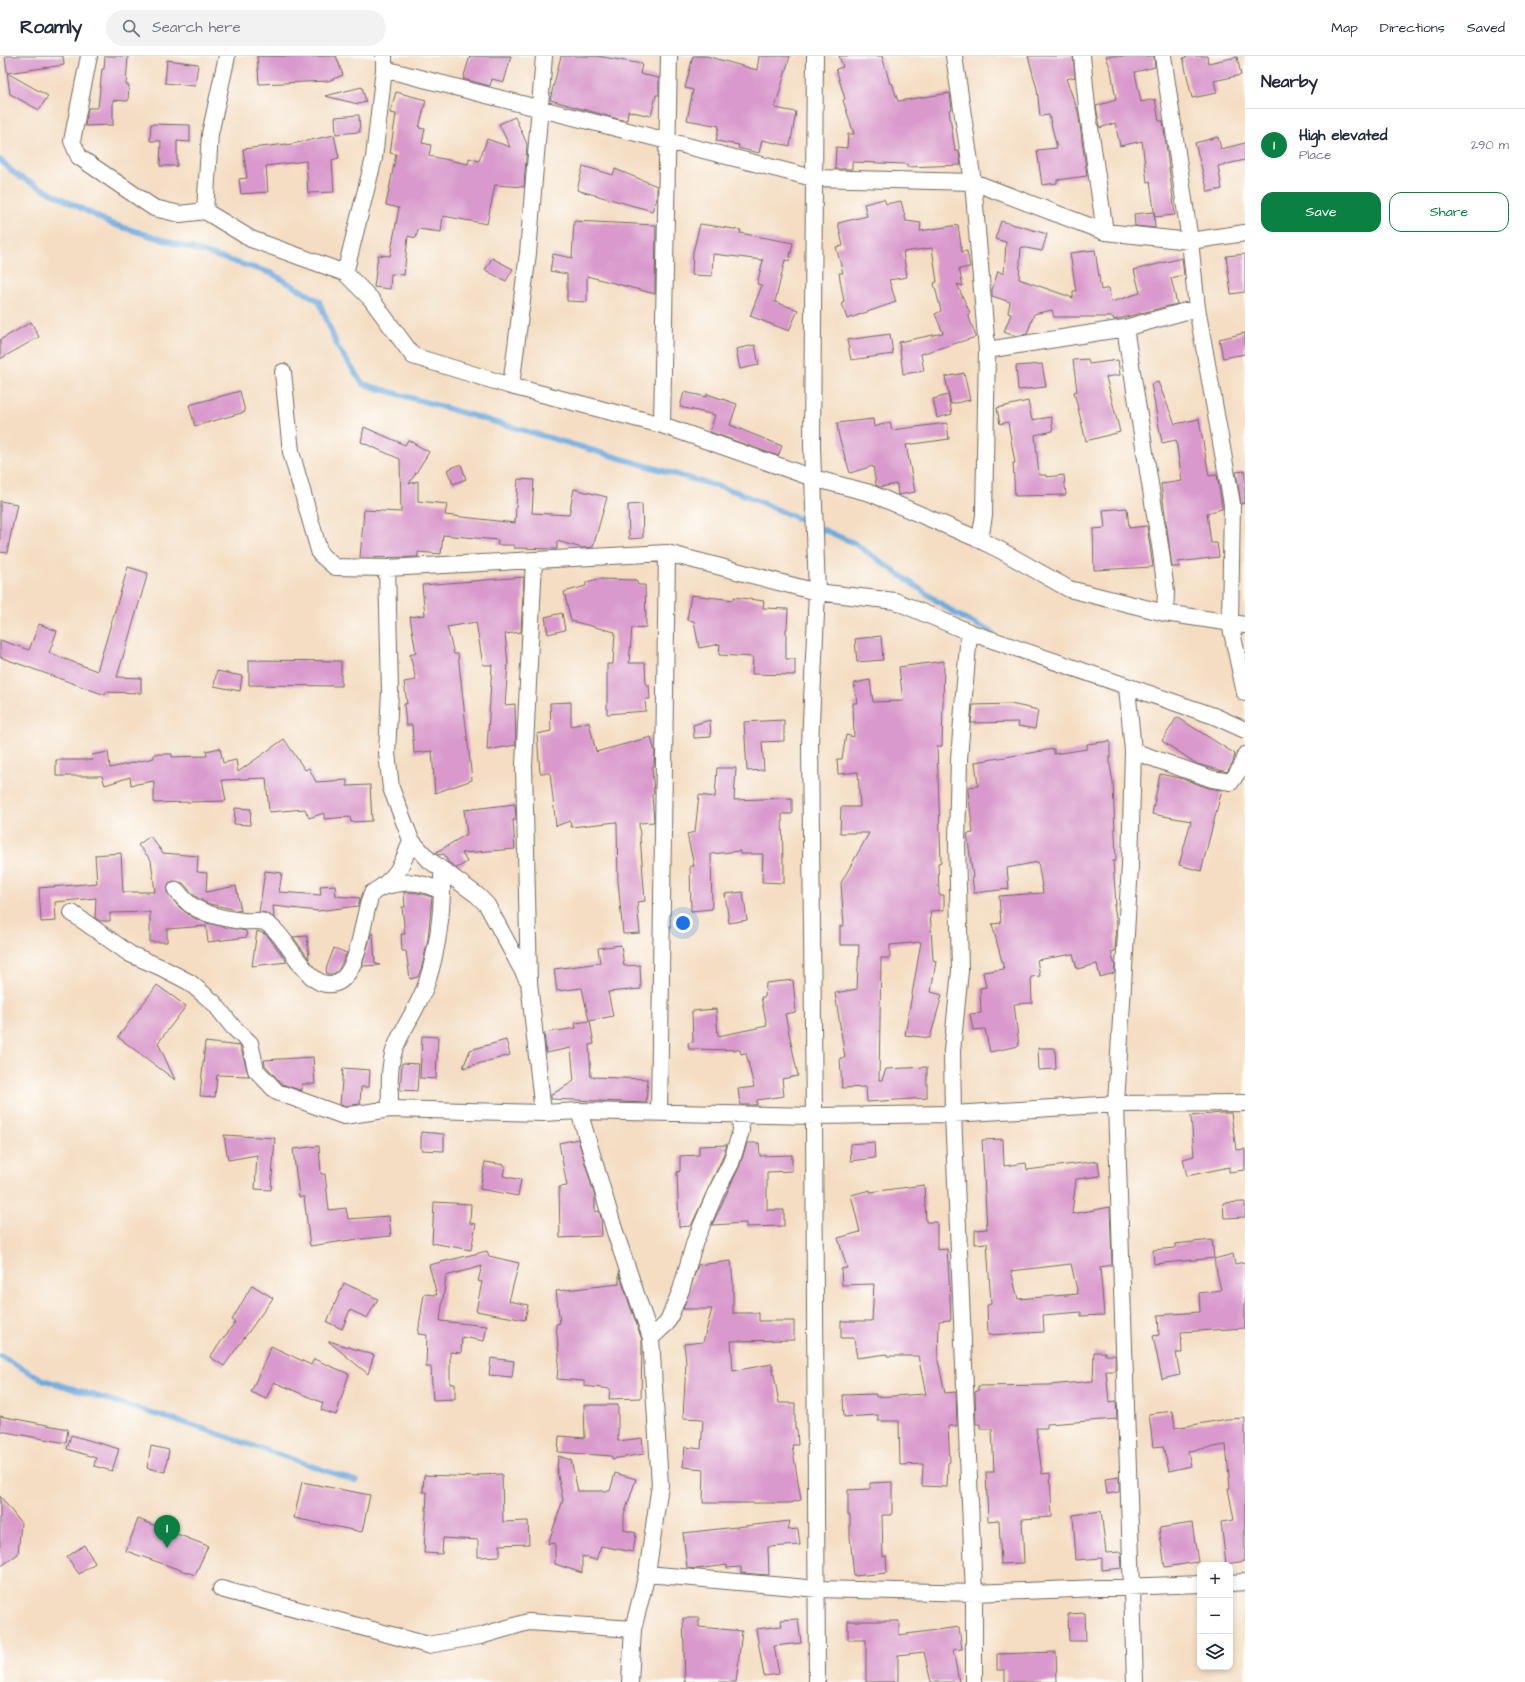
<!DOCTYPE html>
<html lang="en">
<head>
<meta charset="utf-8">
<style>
	:root { --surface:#fff; --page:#f2f2f3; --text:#1f2937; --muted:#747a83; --line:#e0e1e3; --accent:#0b8043 }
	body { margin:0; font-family:"Architects Daughter",sans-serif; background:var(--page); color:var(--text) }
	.controls { position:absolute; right:12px; bottom:12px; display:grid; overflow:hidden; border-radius:8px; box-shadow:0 2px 6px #0003 }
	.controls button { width:36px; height:36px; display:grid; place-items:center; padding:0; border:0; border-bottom:1px solid var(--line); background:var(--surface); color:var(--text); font:20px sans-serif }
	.you { position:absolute; left:683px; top:867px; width:14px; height:14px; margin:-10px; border:3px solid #fff; border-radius:50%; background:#1a73e8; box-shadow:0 0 0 6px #1a73e833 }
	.badge { display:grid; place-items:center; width:26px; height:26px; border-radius:50%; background:var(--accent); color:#fff; font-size:13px; font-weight:700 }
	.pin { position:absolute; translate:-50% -33px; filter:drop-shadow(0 1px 2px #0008) }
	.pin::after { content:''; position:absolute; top:21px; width:14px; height:12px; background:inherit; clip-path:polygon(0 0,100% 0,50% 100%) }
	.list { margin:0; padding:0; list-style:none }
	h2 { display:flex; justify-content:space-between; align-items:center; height:52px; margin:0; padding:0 16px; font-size:17px }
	h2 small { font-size:13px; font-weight:400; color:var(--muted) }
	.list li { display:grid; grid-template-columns:26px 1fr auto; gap:12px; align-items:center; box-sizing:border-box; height:72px; padding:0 16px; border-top:1px solid var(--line) }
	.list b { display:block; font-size:15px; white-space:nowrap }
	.list p { margin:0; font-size:13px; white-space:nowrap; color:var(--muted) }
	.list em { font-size:13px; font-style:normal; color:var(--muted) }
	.actions { display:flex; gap:8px; padding:12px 16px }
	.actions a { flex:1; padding:9px 0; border:1px solid var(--accent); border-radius:12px; text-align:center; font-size:14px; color:var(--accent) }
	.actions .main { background:var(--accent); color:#fff }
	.icon { flex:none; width:22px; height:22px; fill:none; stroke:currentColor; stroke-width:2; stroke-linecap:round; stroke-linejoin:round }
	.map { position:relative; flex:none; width:1245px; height:1626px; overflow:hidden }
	header { display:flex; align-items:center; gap:24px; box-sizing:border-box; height:56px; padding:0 20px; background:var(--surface); border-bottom:1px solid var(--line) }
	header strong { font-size:19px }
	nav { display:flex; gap:22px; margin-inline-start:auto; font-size:14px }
	.search { width:280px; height:36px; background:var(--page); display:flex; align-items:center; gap:10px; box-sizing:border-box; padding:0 14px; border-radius:22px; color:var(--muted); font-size:15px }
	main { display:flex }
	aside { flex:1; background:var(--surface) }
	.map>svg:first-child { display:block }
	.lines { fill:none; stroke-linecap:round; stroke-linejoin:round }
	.stream { stroke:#6eabe0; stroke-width:5.5 }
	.building { fill:#d999cc; fill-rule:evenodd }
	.minor-casing { stroke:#716960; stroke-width:18 }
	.minor { stroke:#fff; stroke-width:16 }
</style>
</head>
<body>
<header>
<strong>Roamly</strong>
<div class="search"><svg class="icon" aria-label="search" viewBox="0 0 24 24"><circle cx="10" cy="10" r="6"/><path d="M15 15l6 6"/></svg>Search here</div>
<nav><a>Map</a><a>Directions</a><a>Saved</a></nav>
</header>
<main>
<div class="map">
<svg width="1245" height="1626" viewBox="0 0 1245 1626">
	<rect width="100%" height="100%" fill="#fdfcf7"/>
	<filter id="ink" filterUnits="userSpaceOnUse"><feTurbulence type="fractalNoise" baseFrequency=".025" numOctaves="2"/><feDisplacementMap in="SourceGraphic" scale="8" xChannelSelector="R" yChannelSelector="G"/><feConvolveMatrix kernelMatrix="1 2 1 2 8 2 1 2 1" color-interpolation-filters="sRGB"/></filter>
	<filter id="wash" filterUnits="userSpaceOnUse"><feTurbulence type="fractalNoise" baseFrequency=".012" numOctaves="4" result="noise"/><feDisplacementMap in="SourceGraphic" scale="16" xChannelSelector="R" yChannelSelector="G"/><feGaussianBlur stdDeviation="0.9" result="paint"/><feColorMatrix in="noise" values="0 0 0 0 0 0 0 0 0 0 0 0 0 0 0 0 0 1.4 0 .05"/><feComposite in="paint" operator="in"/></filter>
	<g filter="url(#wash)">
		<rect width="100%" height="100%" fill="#f4ddc2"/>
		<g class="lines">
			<path class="stream" d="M0 104 18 120 112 168 271 217 319 245 338 292 363 328 737 436 854 487 956 558 993 577
				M0 1300 44 1324 207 1374 356 1425"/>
		</g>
		<g id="blocks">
			<path class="building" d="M5 0H63L64 9 7 17 48 40 39 54 10 38Z
				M105 0H128L126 29H129L128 45 113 44V69L85 70 88 52H98L102 13H104Z
				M257 0H336L343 19 328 25 259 28Z
				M470 0H511L504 26 492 23 490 30 463 23Z
				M561 0H597L642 8 640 18 659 22V39H656L651 60 628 55 627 64H622L550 44Z
				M693 0H706L757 14 759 0H790L775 52 796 56 790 90 762 84 759 97 738 92 739 89 716 85 719 70 687 64 693 34 685 32Z
				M839 0H882L890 28 892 27 898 45 950 37 952 53 949 54 955 95H959L961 109 907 111V108L852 106V113H835L836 91 847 92 848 78H854L843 44 845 43 836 13 843 11Z
				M1028 0H1073L1075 21 1066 23 1078 55 1087 120 1057 124V127L1042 129 1037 94 1057 92 1049 59 1040 60 1037 33Z
				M1106 0H1154L1155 11 1135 16 1141 46 1155 43 1159 65H1163L1175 159 1155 161 1150 125 1147 126 1142 85 1120 90 1115 67 1100 72 1096 50 1116 44 1111 14Z
				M1191 0H1207L1208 7 1237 1 1241 19 1214 25 1217 37 1192 42 1183 2Z
				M167 4 198 8 195 30 165 27Z
				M362 31 366 46 358 48 325 40Z
				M396 36 426 44 419 72 425 73 422 87 431 89 429 100 468 108 469 102 479 105 487 83 510 91 499 68 515 61 527 88 524 131 495 129 487 168 443 160 441 176 418 173 416 182 408 180 404 219 391 218 390 233 374 231 378 199 390 200 399 152 386 149 396 98 390 97 396 58 390 57Z
				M359 59 360 76 336 78 335 61Z
				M151 68 190 69V86L177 85V110H160L161 85H150Z
				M334 79 339 102 332 104 334 136 308 137 306 105 266 110 268 136 241 138 239 123 247 122 243 93 287 88V89Z
				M1218 81 1221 93 1245 87V104L1218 110 1222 133 1208 136 1195 87Z
				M583 110 613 119 615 113 657 130V143L652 155 577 134Z
				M884 143 886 148 901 145 906 165 921 167 920 175 958 169 962 196 967 195 970 211 959 213 963 230 957 228 970 257 968 258 976 281 921 298 924 315 903 318 899 286 943 277 935 258 941 255 934 227 937 226 932 192 903 196 907 221 889 224 896 246 847 263 842 247 844 246 839 217H843L836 191 843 190 838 167 867 160 864 148Z
				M1154 156 1155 172 1135 170 1134 158Z
				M574 165 656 169 655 238 587 220V246L567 245V218L550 215 553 198 572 202Z
				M1001 165 1047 178 1042 195 1021 191 1019 223 1073 242V235H1076L1070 197 1095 194 1101 234 1109 232 1111 246 1140 237 1134 214 1182 202 1184 219 1171 222 1177 248 1114 264 1113 261H1054L1052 254 1034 258 1027 278 1015 280 1004 276 1011 258 1008 257 1010 246 992 240V234L998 215 1004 218 1006 186 995 183Z
				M700 168 741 174 740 177 793 187 789 205 785 204 775 246 798 254 789 275 750 260 762 229 757 228 763 204 713 198 712 220 692 219 693 196Z
				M1245 198V236L1231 238 1226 200Z
				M492 202 513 213 506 225 485 214Z
				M31 266 39 281 0 303V284Z
				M1245 277V298L1223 302 1219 283Z
				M890 278 893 298 851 304 847 284Z
				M755 289 759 309 740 313 736 293Z
				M1088 303 1089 308 1118 304 1120 319 1106 321 1120 376 1086 385 1074 336 1077 335 1073 304Z
				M1042 308 1046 331 1018 334 1016 310Z
				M964 317 970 344 951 348 945 321Z
				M1158 326 1175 368 1199 363 1209 420 1217 419 1222 449V453L1207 457 1211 487H1217L1219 501 1178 506 1179 511H1172L1161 428 1182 425 1176 384 1162 387 1151 328Z
				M240 335 245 356 195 370 189 349Z
				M684 336 707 341V338L737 348 730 369 782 390 778 400 710 376 715 359 680 351Z
				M948 339 952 358 937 362 933 343Z
				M1028 345 1032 364 1051 361 1053 375 1035 379 1039 419H1046V421L1064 419 1066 439 1015 440 1013 407H1015L1008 366 1000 368 997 352Z
				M873 363 874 371 890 366 892 374 947 367 949 383 906 389 915 436 898 439 897 428 880 431 876 429 873 410 850 417 839 381 837 367Z
				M364 371 405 389 408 384 429 396 409 428 418 425V445L447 448 445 459 515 467 518 423 534 424 532 457 569 459 574 433 607 441 593 491 582 492 557 485V493L514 492V489H497L498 484 443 479 441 498 418 496V501L360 502 364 454 401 456 400 403 361 386Z
				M461 408 466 423 453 428 447 414Z
				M1245 415V447L1241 448 1236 416Z
				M0 445 17 448 7 497 0 496Z
				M642 448 643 482 629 483 628 449Z
				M1127 452 1129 472 1147 470 1153 511 1094 514 1093 473 1105 472 1103 454Z
				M128 511 148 517 117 621 141 622V637L106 636 105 639 0 601V584L29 594 39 568 57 575 49 597 97 615Z
				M524 521 521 576 505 578 508 608 505 649 515 648 516 689 487 694 492 609H483L476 566 447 571 454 598H458L472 724 435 737 432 695 414 697 412 669H406L404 648H407L404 626 416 624 410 599 416 597 410 561 425 559 422 529Z
				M599 523 636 524 638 529H645L646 571 632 572 629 607H645L646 629H649L650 643H645L646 655 607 658V608H613L615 576 571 565 564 536 586 530V526Z
				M691 539 734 544V541L764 545 763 552 788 553 787 573H786V603H795V619L752 618 753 601 719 599 720 588 699 592 694 565 687 564Z
				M562 557 565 574 548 578 545 561Z
				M881 580 883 604 857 606 855 583Z
				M249 604 341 605V630L249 629Z
				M944 605 942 690H937L941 806 938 807 939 839H944V854L930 855 933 904 936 905 931 936 942 939 930 982 905 979 921 886 890 889V902H881L879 1024H882L886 1013 927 1011V1042L867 1046 866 1031 842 1032 840 1002H845L835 937 857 933 859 889H840V870H844L841 827 869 777H840L841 751H860L858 716 838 718 837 703H842L846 679 854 681 853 647H857L854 627 870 624 873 646 903 645 899 611Z
				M217 615 242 620 240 635 214 630Z
				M571 646V670L589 666 596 696 651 681 655 696 654 710 652 711 654 737 652 739 654 766 639 767 645 845 637 846 640 877 623 878 618 825 617 768 616 766 571 771 570 765 556 770 550 717H540L537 678 551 675 550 647Z
				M1011 648 1038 654 1035 673 1018 670 1019 666 971 667 973 649Z
				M1177 661 1235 698 1233 706 1227 716 1197 708 1162 685Z
				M710 664 711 681 694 682 693 669Z
				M784 664V685L762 686 764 714 747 715 744 666Z
				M284 683 305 714 309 712 316 726 347 724V730L370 729 372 765 351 766 350 761 324 763V757L309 762 305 753 269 756 266 722 222 724 226 745 154 747V725L131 729 130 721 105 729 102 720H56V704H93L92 699 108 696 110 712 154 702V698H172V701L207 700 206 695 220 692 223 707 236 704 238 716Z
				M1110 685V709L1113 726 1116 805H1113L1116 849H1114L1117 867 1115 895 1111 896 1115 910 1114 917 1100 921 1097 908 1077 913 1073 898 1037 904 1040 920 1031 921 1032 947 1014 948 1019 990 990 996 985 973 973 974 970 958 981 957 980 932 986 931 983 916 1004 913 992 868 1001 867 999 840 1043 837 1038 806 1007 812 1009 833 974 837 972 821H973L967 778 973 777 968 734V731L978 730 975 706 1054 693V698L1087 693V688Z
				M717 712H736L734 744 792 742V758H782L783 807 784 808V827L762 826 763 798H740V795L711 798 712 853 691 855 690 810H694L687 778 695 776 699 739 715 741Z
				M1160 718 1180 722 1209 732 1222 734 1201 815 1179 809 1191 765 1152 758Z
				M515 748 516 764H513L515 793 462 797 467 806 457 812 448 806 444 798 438 799 435 797 467 778 464 754Z
				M235 752 251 753 250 769 234 768Z
				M150 780 163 797 198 800 197 816 207 817 206 836 236 830 241 855 206 847 195 840 183 827 174 825 169 827 167 836 178 850 192 861 206 867 246 875 247 881 208 886 206 870 167 873V886H150V856L110 857V865H100L95 862 96 842 55 846 56 865 41 866 39 832 97 827 95 799 121 797 123 836H155L151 804 138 789Z
				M265 815 282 817 279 836 321 839 320 830 335 829 336 840 360 842 358 850 318 855 273 850 274 862 266 857 259 856Z
				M404 836 418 837 432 841 428 883 422 910 418 921 410 923 406 895H402L401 878H405L402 851H405Z
				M743 836 747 864 729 867 725 838Z
				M257 875 267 879 287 906 252 910Z
				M371 878H373L375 907 380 909 362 910Z
				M307 880 309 903 293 881Z
				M621 889 624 910 640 909 641 933 608 936 613 960 589 965 582 932 557 935 554 913 600 907 598 892Z
				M334 892 347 897 338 915 333 918H327L326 913Z
				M793 924 796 956 785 958 798 1020 782 1023 784 1040 757 1044V1049H740L738 1033 754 1031 746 997 741 998 740 994 689 993 688 987 693 986 692 955 716 953 718 980 767 970 761 941H765L766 927Z
				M157 929 186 950 158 987 175 1024 118 981Z
				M590 965 594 988 589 989 591 1021 648 1023 646 1047 551 1043V1039L574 1025 571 992 546 997 544 977 576 972 575 967Z
				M422 980 438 981 436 1023 420 1022Z
				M506 984 510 999 463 1012 470 994Z
				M205 986 240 990 249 1020 217 1019 215 1041 200 1040Z
				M1038 992H1055L1056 1013 1039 1014Z
				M313 1001 315 1028H302V1035L282 1028 265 1009 264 1004Z
				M402 1007 419 1008 417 1035 400 1034Z
				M343 1012 370 1014 369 1031H361L360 1048 345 1050 340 1049Z
				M1221 1057H1231L1236 1094 1245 1093V1114L1229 1116V1111L1187 1120 1183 1103 1194 1100 1191 1060Z
				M421 1076 444 1078V1095L421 1094Z
				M224 1079 275 1082 271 1134 255 1133 257 1099 228 1104Z
				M578 1083 595 1141V1156L599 1155 601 1161 602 1180 560 1182 559 1131 567 1130 559 1087Z
				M1003 1083 1004 1110 1026 1107 1027 1114 1098 1105 1100 1120 1076 1123 1072 1158 1110 1151 1112 1209 1100 1211 1104 1259 1081 1260V1256L1043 1259 1044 1276 988 1279 987 1249 991 1248 987 1187 975 1188V1174L987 1173 982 1084ZM1071 1208 1078 1238 1018 1243 1011 1215Z
				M874 1086 875 1102 851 1105 850 1088Z
				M747 1087H759L760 1100 792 1099V1115L767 1116V1154H784V1170L746 1171V1167L712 1169 739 1111Z
				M727 1089 722 1103 691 1170 679 1171 677 1116 680 1115V1100L699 1099V1090Z
				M319 1090 321 1118H325L329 1154 346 1152 348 1163 389 1160 391 1180 351 1184 310 1190 304 1141H299L293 1093Z
				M485 1106 505 1109 503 1120 521 1124 518 1140 480 1133Z
				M924 1129 926 1166H937V1194L947 1193 949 1221 951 1264 939 1265 938 1305 945 1337 956 1336 957 1370H948L950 1406 948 1407 947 1431 922 1430 923 1408 900 1409 899 1365H878V1359L844 1361 843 1339 876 1338V1341L926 1338 918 1300H887V1298L857 1302 854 1282H841V1265H872L874 1228 842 1229 841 1213 847 1212 838 1182 860 1176 851 1139 870 1134V1136Z
				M434 1146 471 1148 470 1167 476 1168 471 1194 432 1187Z
				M1245 1146V1161L1224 1162 1223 1147Z
				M1212 1184 1214 1202 1154 1208 1153 1194 1175 1192V1188Z
				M487 1195 489 1200 519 1207 509 1245 528 1249 525 1264 476 1255 482 1226 478 1225 482 1210 446 1220 440 1265 487 1270 484 1285 462 1281 461 1297 450 1296V1328H455V1343L433 1344 431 1311H426L427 1279 418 1278 424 1238 437 1239 429 1209Z
				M1233 1198 1235 1208 1245 1206V1272L1181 1276 1182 1297H1176L1180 1319 1162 1323 1153 1280 1159 1279 1158 1259 1200 1256 1199 1237 1221 1234 1214 1203Z
				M731 1205 733 1226V1257H759V1265H794V1284L731 1285 733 1315 772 1308 779 1347H795V1373H797L798 1389H792L801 1444 790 1447H703L704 1413 683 1411 685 1391 701 1393 703 1363 683 1362 686 1307 684 1288 703 1286 712 1253H683L698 1209Z
				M619 1217 642 1284 641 1342 609 1343 610 1333 584 1330V1325L557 1323 559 1300 556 1268 560 1267 556 1235 619 1228Z
				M344 1227 378 1243 367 1262 350 1254 342 1273 327 1266Z
				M252 1229 273 1242 224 1310 210 1301 235 1266 232 1264Z
				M329 1285 374 1299 368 1318 329 1286Z
				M271 1290 311 1309 314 1303 349 1318 336 1359 321 1354 323 1347 274 1326 266 1343 251 1336Z
				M1094 1296H1105V1299H1115V1315H1106L1109 1346 1116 1345 1117 1363 1047 1368V1372H1036L1042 1418 1050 1417 1052 1461 1022 1463 1024 1507 1001 1508 999 1464 988 1465 986 1416H994L992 1373H980V1368H976L975 1336 978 1335V1330L1049 1329 1093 1325Z
				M491 1302 514 1305 512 1321 489 1319Z
				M584 1349H618V1385L642 1382 644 1398 612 1403V1400L558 1396 559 1380 585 1382Z
				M1173 1355 1175 1372 1227 1363 1245 1362V1505L1226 1508 1221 1466 1234 1464 1228 1432H1230L1226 1389 1188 1395 1191 1410 1169 1415 1163 1390 1153 1391 1149 1358Z
				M0 1360 68 1373 66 1387 0 1375Z
				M71 1379 119 1393 112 1415 94 1410 96 1402 67 1393Z
				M151 1390 169 1394 165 1416 147 1412Z
				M558 1400 571 1404 578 1435H610L615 1417 636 1423 624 1459V1474L636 1477 633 1496 601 1490 596 1504 582 1500V1517L555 1508V1487L548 1488 563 1444 557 1415Z
				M502 1418 503 1466 528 1465 529 1488 500 1489V1500L478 1501V1484L443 1482 442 1498 424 1497 427 1436H423L424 1419 478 1421V1419Z
				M1119 1421V1436L1107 1438 1105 1423Z
				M302 1426 370 1439 362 1476 294 1462Z
				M892 1426V1459H882L883 1501 886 1500 887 1517 854 1520 850 1481V1459H848V1434L870 1433V1427Z
				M0 1440 21 1467 18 1498 0 1511Z
				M1101 1455 1106 1497 1121 1496 1122 1512 1102 1514V1502L1076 1504 1073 1459Z
				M138 1463 208 1490 195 1519 126 1495Z
				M790 1465 788 1474 798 1473 800 1489 768 1491 769 1519 741 1517V1511L727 1512V1509L697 1513 687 1512 683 1477Z
				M1192 1467 1198 1506 1165 1511 1159 1472Z
				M84 1489 95 1507 79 1518 67 1501Z
				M1085 1557 1086 1585H1069L1068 1558Z
				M683 1562H699V1571L742 1575 736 1626H685Z
				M798 1563 801 1587 774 1590 779 1618 764 1620 756 1573 782 1570 781 1564Z
				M848 1565H899V1579L959 1571 962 1593 953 1594 959 1626H931L924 1596 898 1599V1626H866V1584H848Z
				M1056 1596 1057 1626H1005V1614H997V1598Z"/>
		</g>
	</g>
	<g filter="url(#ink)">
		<use href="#blocks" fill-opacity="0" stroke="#716960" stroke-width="1"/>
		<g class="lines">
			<g class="minor-casing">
				<path id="minor" d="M89 0 72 85 79 101 154 152 180 158 205 155 210 78 227 0
					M384 0V13L374 102 345 217 371 243 413 300 511 330 662 369 813 422 870 437 980 484
					M815 0 812 391 817 536 810 688 814 1060 817 1626
					M954 0 973 126 987 294 984 459 980 484 1000 494 1069 533 1165 557 1166 536 1161 496 1125 272
					M1082 0 1087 51 1105 176
					M1163 0 1190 185 1197 252 1232 448 1230 567 1245 637
					M384 13 813 122 973 126 1105 176 1190 185 1245 177
					M205 155 251 183 345 217
					M987 294 1125 272 1197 252
					M283 316 291 396 320 498 335 511 387 512 667 497 817 536 895 545 969 576 1214 660 1245 674
					M511 330 528 197 544 0
					M662 369 669 0
					M534 504 524 710 529 926 543 1057
					M387 512 390 635 387 697 391 732 411 784 429 804 477 839 487 849 527 923
					M1165 557 1245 569
					M969 576 959 703 957 787 960 915 952 995 953 1058 974 1537V1626
					M1127 631 1133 695 1130 810 1116 1048 1135 1626
					M1133 695 1212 723 1231 726 1242 710 1245 699
					M383 831C409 824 418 825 442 835
					M176 834C181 839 185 845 191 849 205 859 226 863 243 865 249 866 258 864 264 866 289 877 306 938 336 927 361 918 362 857 372 837 396 823 403 809 411 784
					M72 857 130 898 160 911 189 926 214 947 233 971 250 987 256 1014 277 1036 344 1060 390 1053 543 1057 579 1055 814 1060 953 1058 1116 1048 1245 1047
					M390 1053C390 1033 388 1011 395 992 404 969 420 949 427 926 439 889 443 852 442 814
					M579 1055 615 1176 651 1282 660 1429 647 1518 633 1573 630 1626
					M659 1057 667 497
					M651 1282 667 1267 681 1234 695 1185 716 1136 731 1107 741 1075 740 1059
					M647 1518 818 1533 974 1537 1200 1528
					M1230 1527 1245 1526
					M221 1533 428 1589 480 1580 528 1566 633 1573"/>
			</g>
			<use href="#minor" class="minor"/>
		</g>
	</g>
</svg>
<div class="controls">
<button>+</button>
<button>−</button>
<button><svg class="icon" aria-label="layers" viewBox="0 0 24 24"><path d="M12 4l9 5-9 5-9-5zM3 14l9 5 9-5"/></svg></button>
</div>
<div class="you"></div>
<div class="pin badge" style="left:167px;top:1492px">1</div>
</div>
<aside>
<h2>Nearby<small></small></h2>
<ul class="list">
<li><span class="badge">1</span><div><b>High elevated</b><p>Place</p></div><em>290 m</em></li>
</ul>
<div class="actions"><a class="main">Save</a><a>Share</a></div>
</aside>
</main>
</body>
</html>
